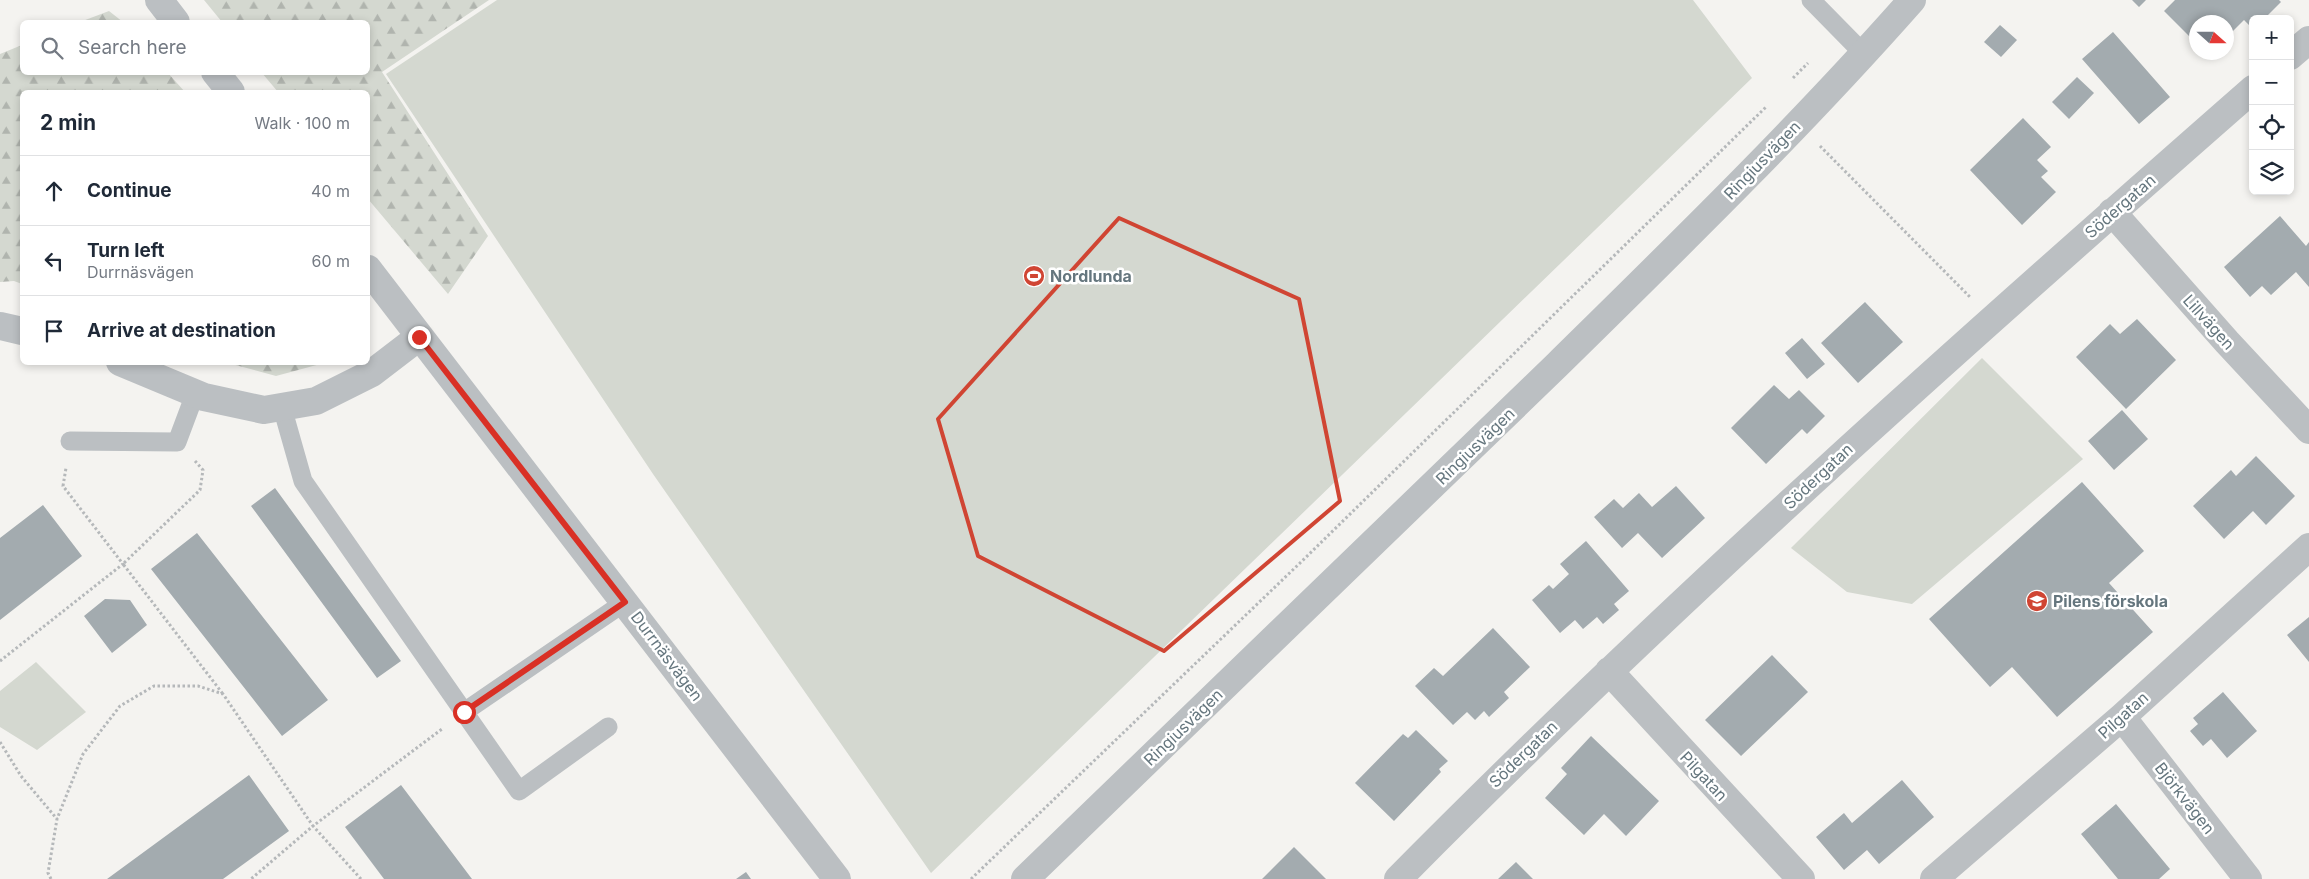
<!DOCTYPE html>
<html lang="en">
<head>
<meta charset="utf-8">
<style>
	:root { --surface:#fff; --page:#f6f6f7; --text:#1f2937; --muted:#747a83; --line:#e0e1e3 }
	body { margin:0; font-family:Inter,sans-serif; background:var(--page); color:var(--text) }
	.controls { position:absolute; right:15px; top:15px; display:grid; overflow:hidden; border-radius:8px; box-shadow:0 2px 8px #0003 }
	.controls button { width:45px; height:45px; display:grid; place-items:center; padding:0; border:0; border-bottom:1px solid var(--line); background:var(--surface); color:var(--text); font:25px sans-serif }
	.compass { position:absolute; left:2189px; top:15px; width:45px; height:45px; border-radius:50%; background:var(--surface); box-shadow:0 2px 8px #0003; rotate:111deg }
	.stop { position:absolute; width:15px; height:15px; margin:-11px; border:4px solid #d93025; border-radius:50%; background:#fff }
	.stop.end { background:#d93025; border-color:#fff; box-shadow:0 1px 5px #0008 }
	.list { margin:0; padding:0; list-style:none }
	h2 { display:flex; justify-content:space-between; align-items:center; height:65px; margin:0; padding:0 20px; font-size:21px }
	h2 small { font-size:16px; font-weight:400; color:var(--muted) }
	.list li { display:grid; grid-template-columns:32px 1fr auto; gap:15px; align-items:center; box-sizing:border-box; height:70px; padding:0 20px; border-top:1px solid var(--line) }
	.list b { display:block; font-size:19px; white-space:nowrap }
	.list p { margin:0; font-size:16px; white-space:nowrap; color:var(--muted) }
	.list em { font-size:16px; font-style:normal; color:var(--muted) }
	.icon { flex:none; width:28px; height:28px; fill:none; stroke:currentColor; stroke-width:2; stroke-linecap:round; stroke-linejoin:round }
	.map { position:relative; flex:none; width:2309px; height:879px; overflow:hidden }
	.search { position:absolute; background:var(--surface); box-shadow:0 2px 8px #0003; left:20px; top:20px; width:350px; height:55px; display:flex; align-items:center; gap:12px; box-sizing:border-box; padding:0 18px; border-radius:8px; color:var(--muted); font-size:19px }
	.panel { position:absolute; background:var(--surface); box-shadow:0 2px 8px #0003; left:20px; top:90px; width:350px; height:275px; border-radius:8px }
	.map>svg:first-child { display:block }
	.forest { fill:url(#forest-firs) }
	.green { fill:#d4d8d0 }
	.building { fill:#a3abaf }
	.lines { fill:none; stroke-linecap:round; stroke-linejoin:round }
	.path { stroke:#b5b8ba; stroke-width:3; stroke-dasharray:2.5 2.5; stroke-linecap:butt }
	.service { stroke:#bbbfc2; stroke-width:19 }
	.minor { stroke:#bbbfc2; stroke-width:28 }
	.tertiary { stroke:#bbbfc2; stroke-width:28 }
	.route { stroke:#d93025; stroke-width:6 }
	.marked { fill:none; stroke:#d04533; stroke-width:4; stroke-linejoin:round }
	.labels { text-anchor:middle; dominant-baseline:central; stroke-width:5; stroke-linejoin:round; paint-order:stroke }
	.street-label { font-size:16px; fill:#65767e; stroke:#fff }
	.poi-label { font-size:16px; font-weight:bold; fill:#65767e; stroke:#fff; text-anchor:start }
</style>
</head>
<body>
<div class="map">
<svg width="2309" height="879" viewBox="0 0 2309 879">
	<defs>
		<pattern id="forest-firs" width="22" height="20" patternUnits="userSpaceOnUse" patternTransform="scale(1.25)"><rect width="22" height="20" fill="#d4d8d0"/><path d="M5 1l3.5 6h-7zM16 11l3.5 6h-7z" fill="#b0b4ae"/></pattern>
	</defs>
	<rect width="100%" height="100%" fill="#f4f3f0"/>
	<path class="forest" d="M204 0H489L382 72 488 236 448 294 368 199V92H278L262 73 368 72V22H222Z
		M109 11 123 22H80Z
		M22 45V72L168 73 185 92H22V284L14 281 0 282V54Z
		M228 363H324L276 376Z"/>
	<path class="green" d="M497 0H1693L1752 78 931 873 653 474 386 74Z
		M1982 358 2083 459 1912 604 1847 592 1791 548Z
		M36 662 86 712 37 750 0 727V691Z"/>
	<path class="building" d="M2132 0H2146L2139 7Z
		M2175 0H2279L2281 2 2264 19H2253V29L2244 20 2226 38V22H2196V43L2164 11Z
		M2000 25 2017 40 2001 57 1984 42Z
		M2113 32 2170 97 2139 124 2082 59Z
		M2077 77 2094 93 2069 119 2052 102Z
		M2023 118 2051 147 2037 160 2048 171 2041 177 2056 192 2022 225 1970 170Z
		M2280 216 2306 246 2309 242V287L2296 272 2271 295 2262 286 2250 297 2224 267Z
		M1865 302 1903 342 1858 383 1821 343Z
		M2137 319 2176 360 2126 409 2076 357 2110 324 2120 334Z
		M1802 338 1825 364 1807 379 1785 353Z
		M1774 385 1789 399 1799 390 1825 416 1807 434 1802 429 1766 464 1731 428Z
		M2122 410 2148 439 2114 470 2088 441Z
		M2256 456 2295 496 2266 525 2253 511 2224 539 2193 506 2231 470 2236 476Z
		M2082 482 2144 551 2109 583 2153 632 2057 717 2012 667 1990 687 1929 619Z
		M1676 486 1705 518 1662 558 1638 533 1622 548 1594 517 1614 499 1623 508 1639 493 1652 507Z
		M275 488 401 661 377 678 251 506Z
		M43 505 82 556 0 620V538Z
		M197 533 328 700 282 736 151 569Z
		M1586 541 1629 591 1614 604 1619 610 1603 624 1597 617 1583 629 1575 620 1560 633 1532 600 1549 585 1553 589 1569 574 1560 564Z
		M105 599 130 600 147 625 112 653 84 616Z
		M2309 617V662L2287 635Z
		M1493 628 1530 667 1504 692 1509 698 1489 717 1484 711 1475 720 1467 712 1453 725 1415 686 1434 668 1443 676Z
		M1772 655 1808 692 1741 756 1705 720Z
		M2223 692 2257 731 2227 758 2211 739 2203 746 2190 731 2198 724 2193 718Z
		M1416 730 1448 761 1439 769 1441 772 1394 821 1355 783 1403 734 1408 738Z
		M1591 736 1659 801 1626 836 1604 814 1584 835 1545 798 1567 774 1561 768Z
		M249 775 289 831 223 879H107Z
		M1902 780 1934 817 1879 864 1867 850 1844 870 1816 837 1844 813 1852 823Z
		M401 785 472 879H384L345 827Z
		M2116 804 2170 869 2159 879H2118L2081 834Z
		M1294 847 1326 879H1262Z
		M1516 862 1533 879H1498Z
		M746 872 751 879H736Z"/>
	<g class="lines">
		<path class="path" d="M1793 78 1808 63
			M1820 146 1970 297
			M195 461 203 470 200 490 123 564 223 694
			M0 661 123 564 63 486 66 468
			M0 742 21 776 57 819
			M51 879 48 873 57 819 83 754 120 706 154 686H198L223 694 313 826 251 879
			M361 879 313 826 442 729
			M971 879 1300 563 1767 106"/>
		<path class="service" d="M1811 0 1864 54
			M282 407 303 481 519 791 608 727
			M70 441 177 442 195 394
			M464 712 625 602"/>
		<path class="minor" d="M159 0 176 22
			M2290 56 2309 40
			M215 72 231 92
			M2112 212 2227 342 2309 430
			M368 269 837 879
			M0 326 22 331
			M120 362 204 397 264 410 316 401 372 373 419 337
			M1609 671 1801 879
			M2122 717 2248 879
			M1398 879C1671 603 1961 345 2253 89
			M1934 879 2122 717 2309 547"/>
		<path class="tertiary" d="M1025 879C1203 708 1381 537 1558 364 1678 246 1800 127 1912 0"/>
	</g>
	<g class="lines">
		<path class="route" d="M419 337 625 602 464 712"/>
	</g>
	<path class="marked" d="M1119 218 1299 299 1340 501 1164 651 978 556 938 419Z"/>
	<defs>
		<g id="stadium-disc" transform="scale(1.125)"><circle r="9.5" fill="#d04533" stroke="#fff"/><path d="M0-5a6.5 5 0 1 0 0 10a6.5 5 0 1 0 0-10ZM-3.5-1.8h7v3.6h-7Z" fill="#fff"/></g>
		<g id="school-disc" transform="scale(1.125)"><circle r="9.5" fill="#d04533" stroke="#fff"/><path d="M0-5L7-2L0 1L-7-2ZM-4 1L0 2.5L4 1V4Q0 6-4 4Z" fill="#fff"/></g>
	</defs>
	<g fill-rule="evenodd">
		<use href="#stadium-disc" x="1034" y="276"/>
		<use href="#school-disc" x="2037" y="601"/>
	</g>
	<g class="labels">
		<g class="street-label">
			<text transform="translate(1762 160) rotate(-46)">Ringiusvägen</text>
			<text transform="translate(2120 206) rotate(-41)">Södergatan</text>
			<text transform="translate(2209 322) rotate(48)">Lillvägen</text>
			<text transform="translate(1475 446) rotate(-44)">Ringiusvägen</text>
			<text transform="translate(1818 476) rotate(-43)">Södergatan</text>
			<text transform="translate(667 656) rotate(53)">Durrnäsvägen</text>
			<text transform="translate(2123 715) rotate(-42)">Pilgatan</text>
			<text transform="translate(1183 727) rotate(-44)">Ringiusvägen</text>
			<text transform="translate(1523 754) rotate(-44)">Södergatan</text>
			<text transform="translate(1704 776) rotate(47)">Pilgatan</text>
			<text transform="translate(2185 798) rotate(52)">Björkvägen</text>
		</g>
		<g class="poi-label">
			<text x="1050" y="276">Nordlunda</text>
			<text x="2053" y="601">Pilens förskola</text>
		</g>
	</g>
</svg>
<div class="controls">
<button>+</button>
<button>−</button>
<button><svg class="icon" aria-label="locate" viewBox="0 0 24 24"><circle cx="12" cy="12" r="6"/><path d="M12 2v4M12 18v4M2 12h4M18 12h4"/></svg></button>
<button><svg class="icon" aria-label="layers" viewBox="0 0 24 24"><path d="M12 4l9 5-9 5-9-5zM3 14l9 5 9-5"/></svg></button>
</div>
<svg class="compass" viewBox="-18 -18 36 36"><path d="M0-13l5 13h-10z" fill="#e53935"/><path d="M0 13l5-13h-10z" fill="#747a83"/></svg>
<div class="stop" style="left:464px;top:712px"></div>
<div class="stop end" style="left:419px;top:337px"></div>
<div class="search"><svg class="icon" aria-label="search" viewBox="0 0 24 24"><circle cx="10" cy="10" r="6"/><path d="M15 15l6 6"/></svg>Search here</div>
<section class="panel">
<h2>2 min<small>Walk · 100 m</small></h2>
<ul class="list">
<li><svg class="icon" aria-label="ahead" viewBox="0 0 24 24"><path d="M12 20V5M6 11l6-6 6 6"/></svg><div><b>Continue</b></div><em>40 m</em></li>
<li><svg class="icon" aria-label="left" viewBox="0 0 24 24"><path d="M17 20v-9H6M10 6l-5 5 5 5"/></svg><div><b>Turn left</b><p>Durrnäsvägen</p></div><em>60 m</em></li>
<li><svg class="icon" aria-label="arrive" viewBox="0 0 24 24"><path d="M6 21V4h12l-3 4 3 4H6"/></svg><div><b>Arrive at destination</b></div></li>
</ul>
</section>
</div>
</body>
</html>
